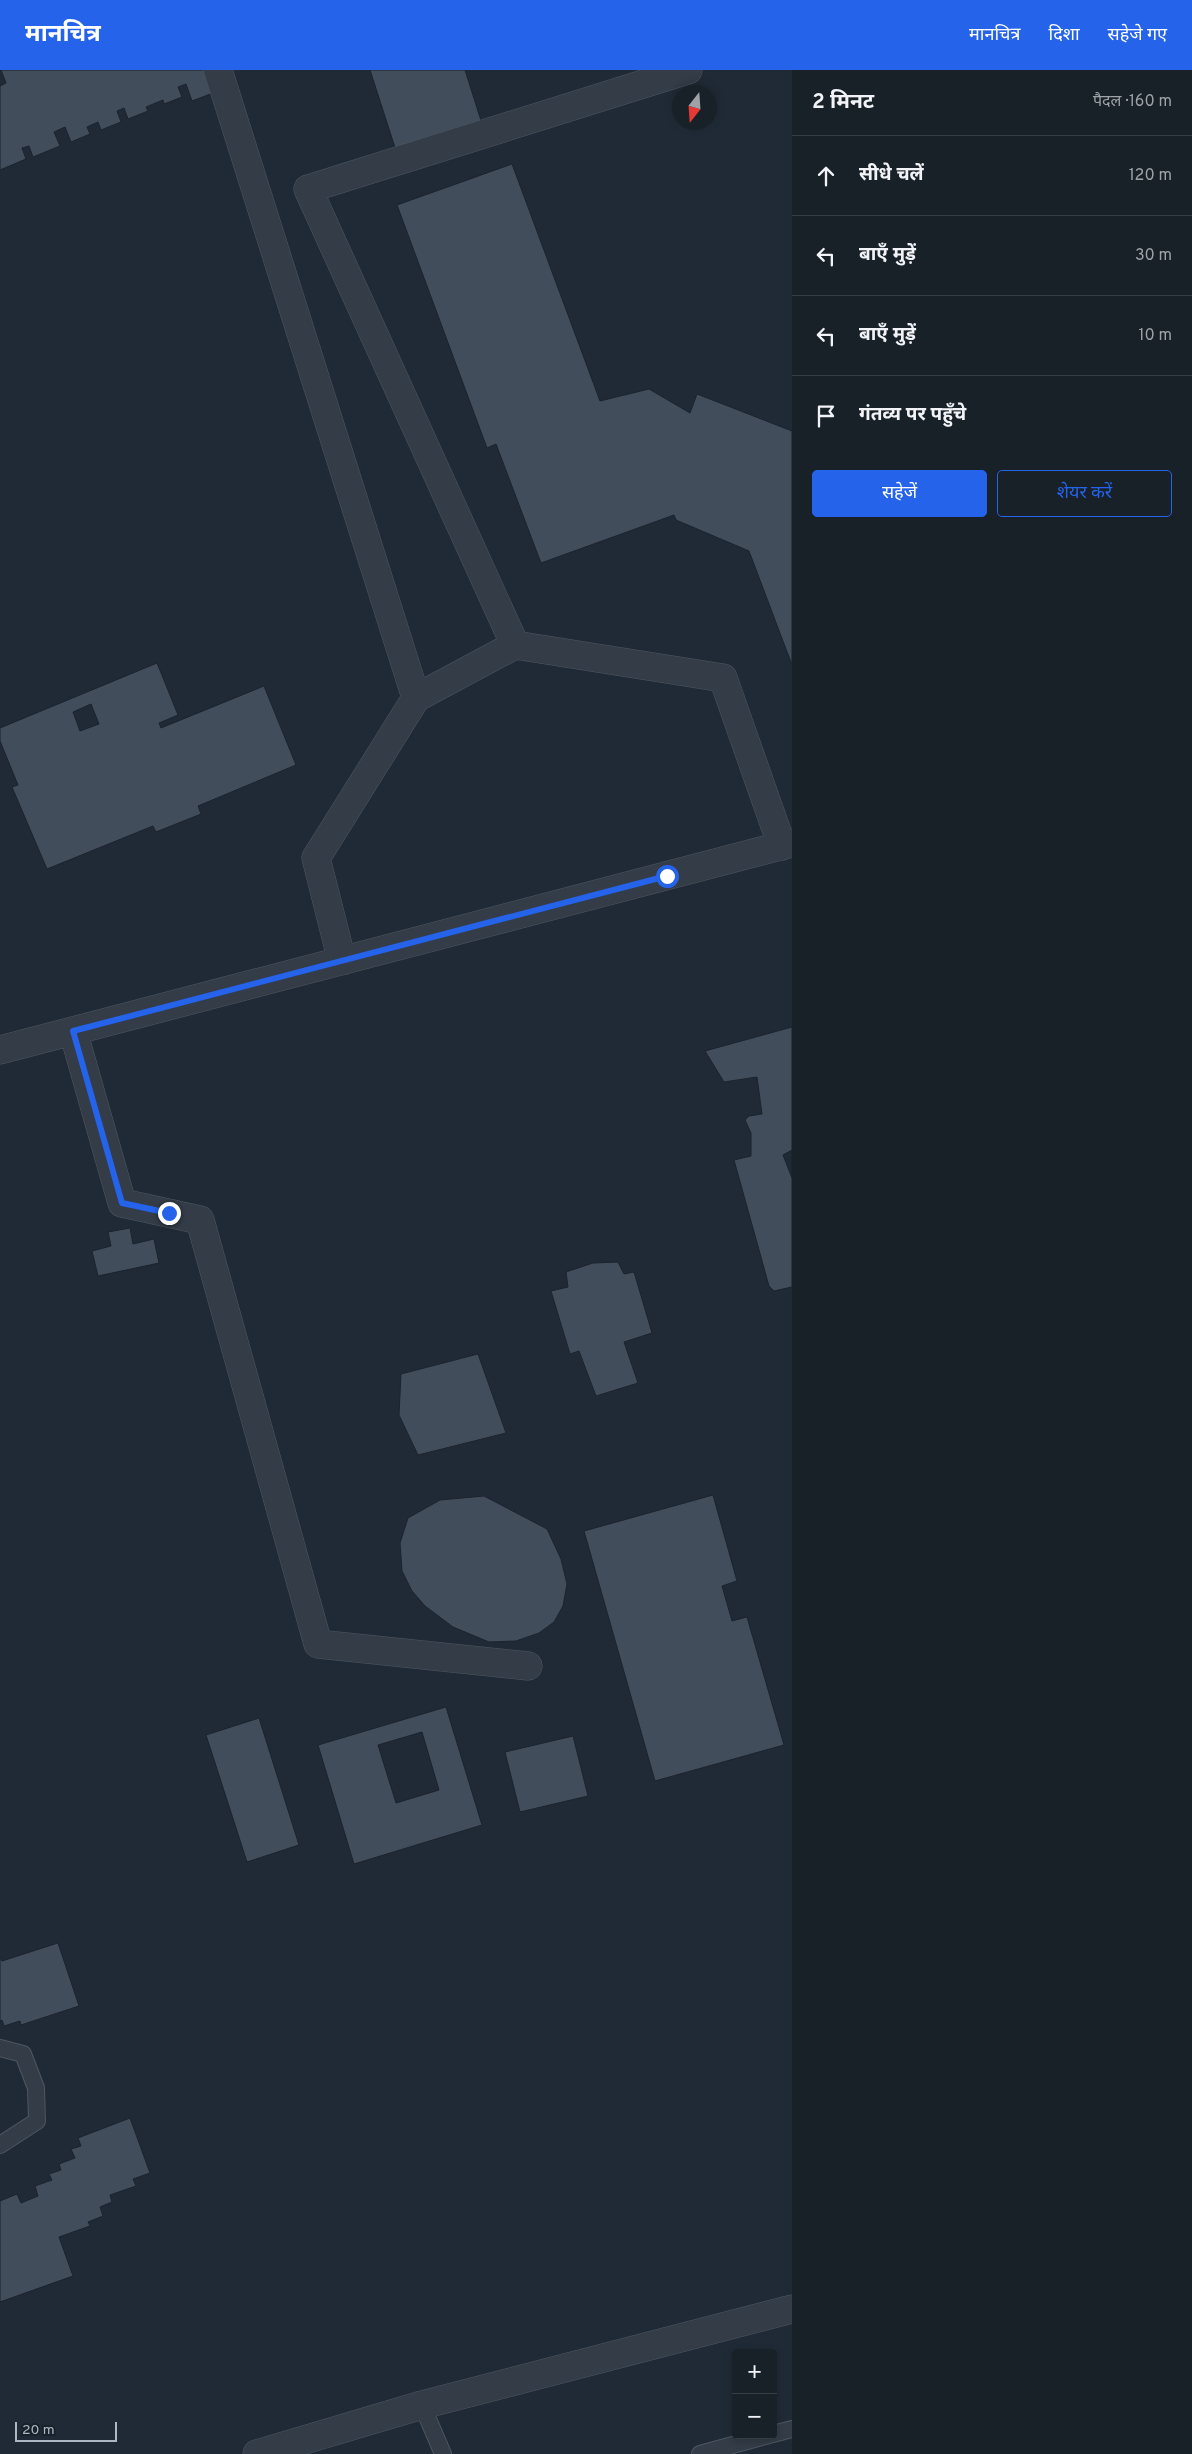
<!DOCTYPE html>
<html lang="hi">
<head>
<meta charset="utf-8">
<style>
	:root { --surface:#182028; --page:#252d34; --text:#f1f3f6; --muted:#9fa3a8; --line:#363e45; --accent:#2563eb }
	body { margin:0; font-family:Overpass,"Noto Sans Devanagari",sans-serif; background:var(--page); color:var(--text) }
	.controls { position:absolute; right:15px; bottom:15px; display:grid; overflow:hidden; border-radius:5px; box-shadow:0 2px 8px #0003 }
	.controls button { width:45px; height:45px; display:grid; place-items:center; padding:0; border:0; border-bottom:1px solid var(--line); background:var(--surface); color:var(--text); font:25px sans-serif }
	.compass { position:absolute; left:672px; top:15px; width:45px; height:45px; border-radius:50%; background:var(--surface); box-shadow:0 2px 8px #0003; rotate:197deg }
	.scale { position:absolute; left:15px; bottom:12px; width:102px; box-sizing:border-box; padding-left:5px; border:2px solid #adb7c4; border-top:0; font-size:14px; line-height:18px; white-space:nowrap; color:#adb7c4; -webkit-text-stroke:4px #19212b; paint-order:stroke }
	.stop { position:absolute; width:15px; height:15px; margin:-11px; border:4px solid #2563eb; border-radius:50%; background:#fff }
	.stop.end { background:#2563eb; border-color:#fff; box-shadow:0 1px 5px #0008 }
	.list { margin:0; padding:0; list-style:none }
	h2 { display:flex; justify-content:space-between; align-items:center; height:65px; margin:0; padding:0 20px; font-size:21px }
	h2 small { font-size:16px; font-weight:400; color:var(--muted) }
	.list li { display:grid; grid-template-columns:32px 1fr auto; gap:15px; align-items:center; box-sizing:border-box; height:80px; padding:0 20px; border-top:1px solid var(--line) }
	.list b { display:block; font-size:19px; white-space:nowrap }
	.list em { font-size:16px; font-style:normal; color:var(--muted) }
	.actions { display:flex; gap:10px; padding:15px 20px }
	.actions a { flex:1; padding:11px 0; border:1px solid var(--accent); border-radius:5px; text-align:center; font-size:18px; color:var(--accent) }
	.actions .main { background:var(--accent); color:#fff }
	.icon { flex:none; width:28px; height:28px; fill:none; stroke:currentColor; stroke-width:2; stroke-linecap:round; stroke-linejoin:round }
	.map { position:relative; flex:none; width:792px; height:2384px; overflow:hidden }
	header { display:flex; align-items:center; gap:30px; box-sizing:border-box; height:70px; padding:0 25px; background:var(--accent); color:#fff }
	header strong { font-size:24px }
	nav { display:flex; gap:28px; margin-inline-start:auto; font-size:18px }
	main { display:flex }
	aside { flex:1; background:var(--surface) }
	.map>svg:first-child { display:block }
	.building { fill:#414d5b; stroke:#1b232d; fill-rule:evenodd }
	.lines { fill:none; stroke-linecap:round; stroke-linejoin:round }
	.service-casing { stroke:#4e5762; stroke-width:18 }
	.minor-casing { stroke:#4e5762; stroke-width:29 }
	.service { stroke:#333c47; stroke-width:16 }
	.minor { stroke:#333c47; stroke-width:28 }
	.route { stroke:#2563eb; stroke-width:6 }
</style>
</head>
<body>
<header>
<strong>मानचित्र</strong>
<nav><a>मानचित्र</a><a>दिशा</a><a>सहेजे गए</a></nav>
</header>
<main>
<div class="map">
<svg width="792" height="2384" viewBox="0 0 792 2384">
	<rect width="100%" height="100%" fill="#202a36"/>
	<path class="building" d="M1 0H210L218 21 192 31 186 14 178 17 182 27 164 34 163 30 146 37 148 41 128 49 124 38 117 41 121 52 101 60 98 52 87 57 90 64 71 72 65 57 54 62 60 76 33 87 29 76 22 78 26 89 0 100V16L6 13Z
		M370 0H465L484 60 398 87Z
		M512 94 600 331 649 319 690 343 697 324 792 361V595L749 481 676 450 674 445 541 493 496 374 487 378 397 135Z
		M157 593 178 645 159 653 161 658 264 616 296 695 198 736 201 744 156 762 153 756 47 799 12 717 18 715 0 671V658ZM91 634 99 654 80 661 73 642Z
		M792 957V1217L774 1221 769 1216 734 1090 751 1086V1063L745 1050 749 1046 762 1044 757 1007 724 1012 705 981Z
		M792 1080V1108L783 1085Z
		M130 1158 133 1174 154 1169 159 1193 98 1206 92 1181 111 1176 108 1162Z
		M618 1192 624 1204 634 1202 652 1263 624 1272 638 1313 596 1326 579 1281 570 1284 551 1221 568 1217 566 1202 593 1193Z
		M478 1284 506 1363 418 1385 399 1345 401 1304Z
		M713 1425 737 1511 722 1516 732 1551 747 1547 784 1675 655 1711 584 1461Z
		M484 1426 547 1459 561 1489 567 1514 563 1536 554 1552 539 1563 516 1571 489 1572 453 1557 425 1536 412 1521 402 1501 400 1473 408 1448 440 1430Z
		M446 1637 482 1755 354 1794 318 1675ZM422 1662 439 1720 396 1733 378 1675Z
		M259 1648 299 1775 247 1792 206 1665Z
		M573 1666 588 1726 520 1742 505 1682Z
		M58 1873 79 1936 21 1955 20 1951 4 1956 2 1950 0 1951V1887L2 1891Z
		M130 2048 150 2103 133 2109 136 2116 110 2125 112 2132 100 2137 103 2146 88 2152 90 2156 59 2167 73 2206 0 2232V2131L17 2124 21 2133 38 2126 35 2116 52 2110 49 2104 61 2100 59 2094 75 2088 71 2079 81 2076 78 2068Z"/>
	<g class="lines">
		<g class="service-casing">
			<path id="service" d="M0 1978 23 1984 36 2018 37 2051 0 2075
				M422 2335 443 2384
				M773 2364 792 2359
				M700 2384 769 2365"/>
		</g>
		<g class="minor-casing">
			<path id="minor" d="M218 0 416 628
				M515 575 308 119 688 0
				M342 891 316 788 416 628 515 575 723 608 782 776
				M73 961 122 1133 200 1150 318 1574 528 1596
				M0 980 792 773
				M257 2384 422 2335 792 2239"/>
		</g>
		<use href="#service" class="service"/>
		<use href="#minor" class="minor"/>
	</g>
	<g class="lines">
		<path class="route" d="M169 1143 122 1133 73 961 667 806"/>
	</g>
</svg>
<div class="controls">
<button>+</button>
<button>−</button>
</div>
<svg class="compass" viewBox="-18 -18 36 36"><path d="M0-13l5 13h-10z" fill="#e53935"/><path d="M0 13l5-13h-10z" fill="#9fa3a8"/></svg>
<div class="scale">20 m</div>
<div class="stop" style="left:667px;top:806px"></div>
<div class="stop end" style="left:169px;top:1143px"></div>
</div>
<aside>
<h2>2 मिनट<small>पैदल · 160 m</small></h2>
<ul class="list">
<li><svg class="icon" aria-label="ahead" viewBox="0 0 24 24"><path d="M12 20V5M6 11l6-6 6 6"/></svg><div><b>सीधे चलें</b></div><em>120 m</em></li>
<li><svg class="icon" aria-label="left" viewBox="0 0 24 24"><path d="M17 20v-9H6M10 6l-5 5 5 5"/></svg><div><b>बाएँ मुड़ें</b></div><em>30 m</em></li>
<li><svg class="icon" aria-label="left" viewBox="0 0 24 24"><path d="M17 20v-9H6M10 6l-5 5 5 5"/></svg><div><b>बाएँ मुड़ें</b></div><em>10 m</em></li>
<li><svg class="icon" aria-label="arrive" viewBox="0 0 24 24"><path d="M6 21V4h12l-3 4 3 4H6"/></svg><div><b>गंतव्य पर पहुँचे</b></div></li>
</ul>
<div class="actions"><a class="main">सहेजें</a><a>शेयर करें</a></div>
</aside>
</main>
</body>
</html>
